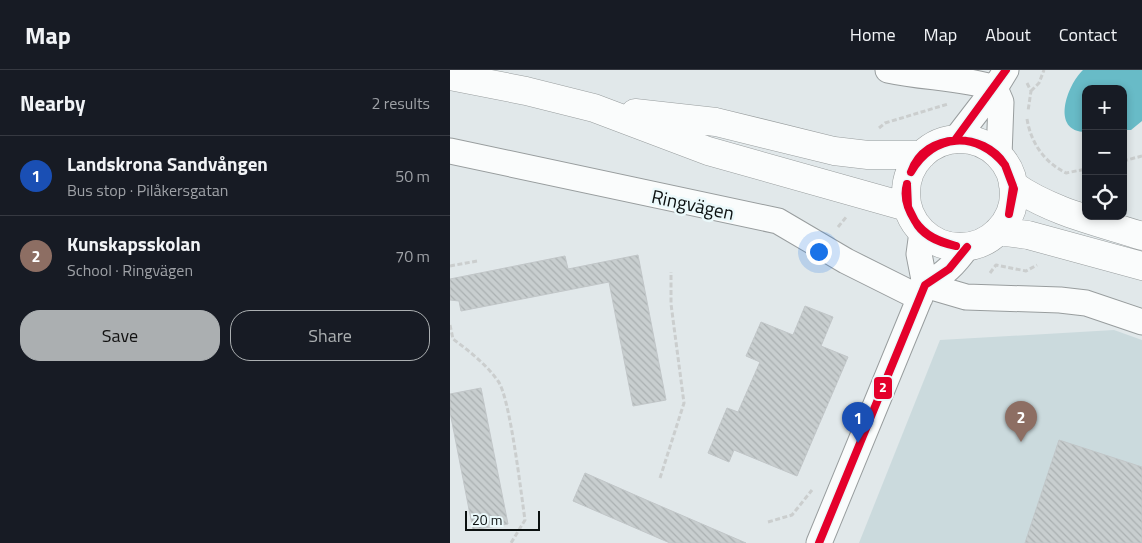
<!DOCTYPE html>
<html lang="en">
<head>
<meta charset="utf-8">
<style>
	:root { --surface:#171b24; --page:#20242c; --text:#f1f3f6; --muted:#9ea1a6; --line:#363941; --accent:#abafb1 }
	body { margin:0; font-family:"Titillium Web",sans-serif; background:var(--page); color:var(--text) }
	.controls { position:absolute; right:15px; top:15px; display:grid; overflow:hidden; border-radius:10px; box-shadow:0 2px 8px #0003 }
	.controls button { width:45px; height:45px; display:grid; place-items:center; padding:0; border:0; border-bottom:1px solid var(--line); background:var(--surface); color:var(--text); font:25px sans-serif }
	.scale { position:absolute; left:15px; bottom:12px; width:75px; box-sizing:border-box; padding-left:5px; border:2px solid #0b1010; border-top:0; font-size:14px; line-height:18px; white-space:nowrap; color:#0b1010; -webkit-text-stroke:4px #ebf9fb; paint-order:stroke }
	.you { position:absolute; left:368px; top:181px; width:18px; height:18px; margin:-12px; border:4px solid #fff; border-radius:50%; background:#1a73e8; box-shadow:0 0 0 8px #1a73e833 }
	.badge { display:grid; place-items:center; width:32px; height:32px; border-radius:50%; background:var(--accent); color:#fff; font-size:16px; font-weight:700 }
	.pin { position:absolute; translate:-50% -41px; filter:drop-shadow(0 1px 2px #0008) }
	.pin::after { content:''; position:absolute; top:26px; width:18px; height:15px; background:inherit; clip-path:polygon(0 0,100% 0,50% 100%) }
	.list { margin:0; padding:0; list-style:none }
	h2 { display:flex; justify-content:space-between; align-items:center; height:65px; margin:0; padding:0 20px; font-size:21px }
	h2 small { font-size:16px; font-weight:400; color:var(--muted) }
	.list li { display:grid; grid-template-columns:32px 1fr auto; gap:15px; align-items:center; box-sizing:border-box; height:80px; padding:0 20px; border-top:1px solid var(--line) }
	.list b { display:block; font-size:19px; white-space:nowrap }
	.list p { margin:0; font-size:16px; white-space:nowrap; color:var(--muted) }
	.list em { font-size:16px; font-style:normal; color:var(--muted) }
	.actions { display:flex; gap:10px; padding:15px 20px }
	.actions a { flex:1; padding:11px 0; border:1px solid var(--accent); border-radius:20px; text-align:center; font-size:18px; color:var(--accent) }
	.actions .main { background:var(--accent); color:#111 }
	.icon { flex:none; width:28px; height:28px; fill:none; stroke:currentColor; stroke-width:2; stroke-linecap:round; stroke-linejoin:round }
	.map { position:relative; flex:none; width:692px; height:473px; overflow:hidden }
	header { display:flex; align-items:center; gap:30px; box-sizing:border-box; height:70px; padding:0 25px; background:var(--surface); border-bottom:1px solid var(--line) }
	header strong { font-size:24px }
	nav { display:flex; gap:28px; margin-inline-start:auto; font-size:18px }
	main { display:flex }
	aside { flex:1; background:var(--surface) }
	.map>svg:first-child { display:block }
	.built { fill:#cbdadd }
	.water { fill:#68bbc7 }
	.building { fill:url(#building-back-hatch); stroke:#c1c6c8 }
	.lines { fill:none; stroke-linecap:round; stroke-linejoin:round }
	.street-casing { stroke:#989d9e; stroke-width:27 }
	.secondary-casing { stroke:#989d9e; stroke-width:29 }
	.path { stroke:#cbcece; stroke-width:3; stroke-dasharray:5 2.5; stroke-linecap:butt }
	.street { stroke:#fafcfc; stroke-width:25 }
	.secondary { stroke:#fafcfc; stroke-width:28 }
	.bus-1-casing { stroke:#ebf9fb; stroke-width:11 }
	.bus-1 { stroke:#e4002b; stroke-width:8 }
	.labels { text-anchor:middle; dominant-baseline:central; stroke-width:5; stroke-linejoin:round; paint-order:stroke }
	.street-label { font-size:19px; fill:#0b1010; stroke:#ebf9fb }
	.line-badge { stroke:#ebf9fb; stroke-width:2 }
	.badge-label { font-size:14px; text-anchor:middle; font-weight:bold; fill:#fff }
</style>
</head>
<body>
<header>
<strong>Map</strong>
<nav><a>Home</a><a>Map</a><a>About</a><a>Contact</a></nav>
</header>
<main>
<aside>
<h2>Nearby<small>2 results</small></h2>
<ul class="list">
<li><span class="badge" style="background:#1a4fb4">1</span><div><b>Landskrona Sandvången</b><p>Bus stop · Pilåkersgatan</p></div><em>50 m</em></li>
<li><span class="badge" style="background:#8d6e63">2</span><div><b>Kunskapsskolan</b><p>School · Ringvägen</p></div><em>70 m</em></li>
</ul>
<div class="actions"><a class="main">Save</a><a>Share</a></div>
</aside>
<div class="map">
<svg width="692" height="473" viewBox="0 0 692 473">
	<defs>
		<pattern id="building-back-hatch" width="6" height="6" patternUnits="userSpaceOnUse" patternTransform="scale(1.25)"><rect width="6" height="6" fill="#c8cecf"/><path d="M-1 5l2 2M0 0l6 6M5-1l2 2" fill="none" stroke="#aab0b1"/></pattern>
	</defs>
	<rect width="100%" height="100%" fill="#e1e8ea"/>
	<path class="built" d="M664 260 692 270V473H409L490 270Z"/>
	<path class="water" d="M633 0H692V51L681 60H673V19H636V62C600 62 617 15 633 0Z"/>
	<path class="building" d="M188 185 216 330 183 336 159 212 11 241 9 231 0 230V209L115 186 118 199Z
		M355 236 383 247 371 276 398 287 347 406 284 380 279 392 258 383 277 338 288 342 310 292 296 286 311 252 343 265Z
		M31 318 58 454 23 460 0 342V324Z
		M609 370 692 397V473H575Z
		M135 403 194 429 296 473H220L123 431Z"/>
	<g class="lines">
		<g class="street-casing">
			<path id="street" d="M438 0C474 8 510 7 545 18
				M545 18 551 32 549 86
				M505 70 545 18 556 0
				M0 81 328 151 396 191 470 228
				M475 215 516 227 610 230 636 233 692 252
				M475 215C494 205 505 194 517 177
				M369 473 475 215 469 184 472 162"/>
		</g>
		<g class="secondary-casing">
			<path id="secondary" d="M0 6 76 21 144 38 258 81 457 137
				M185 43 266 52 384 81 418 85H472
				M456 123a54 54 0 1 1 108 0a54 54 0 1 1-108 0Z
				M563 115C601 142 649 152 692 166
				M548 161 578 165 692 196"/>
		</g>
		<path class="path" d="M577 13 581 21 578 41
			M581 21 589 13 594 0
			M577 49C581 73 594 92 616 103L636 99
			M429 58 435 53 498 34
			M673 91 692 86
			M388 157 397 146
			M0 196 27 191
			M540 203 546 195 576 201 587 195
			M0 255 3 269C19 281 36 294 48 311 60 327 71 423 75 450L61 473
			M210 408 234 333 221 234V202
			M318 452 342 445 362 420"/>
		<use href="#street" class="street"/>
		<use href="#secondary" class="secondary"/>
		<g class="bus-1-casing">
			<path id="bus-1" d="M505 70 556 0
				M555 95 564 119 559 144
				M555 95 563 116 559 144
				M461 102C475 61 534 61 555 95
				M461 102C484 63 527 60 555 95
				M457 114 458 137 465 151
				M457 114C453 127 458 140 465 151
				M465 151C475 166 489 171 506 176
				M465 151C473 167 490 173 506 176
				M369 473 475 215 499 199 517 177"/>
		</g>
		<use href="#bus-1" class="bus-1"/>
	</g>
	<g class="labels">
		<g class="street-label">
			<text transform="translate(243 134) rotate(12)">Ringvägen</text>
		</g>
	</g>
	<rect class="line-badge" x="423" y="306" width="20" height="24" rx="5" fill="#e4002b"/>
	<g class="badge-label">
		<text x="433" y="322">2</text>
	</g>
</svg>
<div class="controls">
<button>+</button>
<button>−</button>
<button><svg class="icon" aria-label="locate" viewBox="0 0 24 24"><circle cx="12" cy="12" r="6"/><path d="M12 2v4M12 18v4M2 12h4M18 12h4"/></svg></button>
</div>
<div class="scale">20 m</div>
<div class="you"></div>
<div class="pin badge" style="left:408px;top:373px;background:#1a4fb4">1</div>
<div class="pin badge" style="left:571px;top:372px;background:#8d6e63">2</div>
</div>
</main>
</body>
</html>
